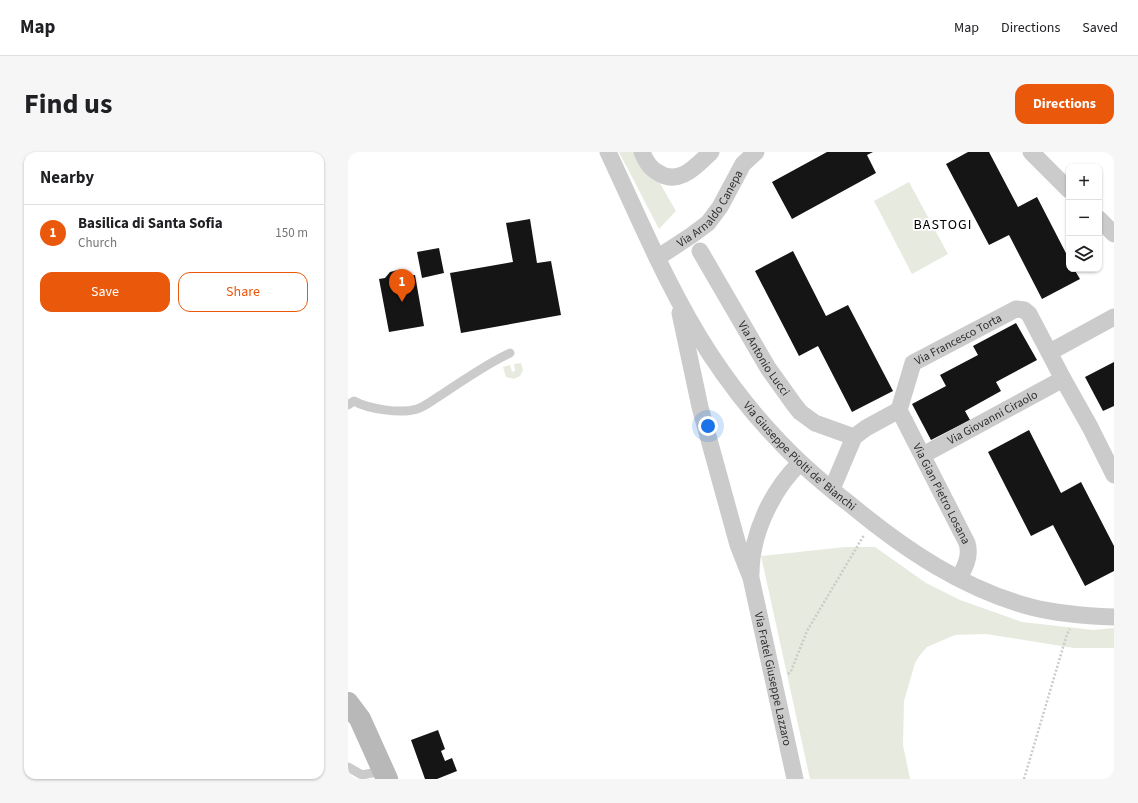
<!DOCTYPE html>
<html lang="en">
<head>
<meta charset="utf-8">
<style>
	:root { --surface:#fff; --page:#f6f6f6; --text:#202124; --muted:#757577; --line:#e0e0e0; --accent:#ea580c }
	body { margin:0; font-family:"Source Sans 3",sans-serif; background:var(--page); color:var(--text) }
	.controls { position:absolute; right:12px; top:12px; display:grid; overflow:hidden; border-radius:8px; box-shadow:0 1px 3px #0004 }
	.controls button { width:36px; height:36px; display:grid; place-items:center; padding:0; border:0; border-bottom:1px solid var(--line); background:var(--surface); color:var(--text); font:20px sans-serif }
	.you { position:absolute; left:360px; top:274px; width:14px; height:14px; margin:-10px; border:3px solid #fff; border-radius:50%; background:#1a73e8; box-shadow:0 0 0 6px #1a73e833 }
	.badge { display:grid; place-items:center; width:26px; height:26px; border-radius:50%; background:var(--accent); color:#fff; font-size:13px; font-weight:700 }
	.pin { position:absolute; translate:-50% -33px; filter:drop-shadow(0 1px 2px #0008) }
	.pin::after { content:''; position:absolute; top:21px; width:14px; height:12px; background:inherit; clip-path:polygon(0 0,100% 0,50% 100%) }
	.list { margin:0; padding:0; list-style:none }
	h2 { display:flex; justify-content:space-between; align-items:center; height:52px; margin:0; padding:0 16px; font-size:17px }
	h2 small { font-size:13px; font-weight:400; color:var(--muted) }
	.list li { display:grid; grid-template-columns:26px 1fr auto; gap:12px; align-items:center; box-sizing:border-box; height:56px; padding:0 16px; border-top:1px solid var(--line) }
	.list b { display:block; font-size:15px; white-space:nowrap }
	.list p { margin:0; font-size:13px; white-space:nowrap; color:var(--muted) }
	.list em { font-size:13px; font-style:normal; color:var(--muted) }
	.actions { display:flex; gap:8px; padding:12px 16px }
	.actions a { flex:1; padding:9px 0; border:1px solid var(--accent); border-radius:12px; text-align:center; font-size:14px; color:var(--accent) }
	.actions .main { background:var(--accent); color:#fff }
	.icon { flex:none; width:22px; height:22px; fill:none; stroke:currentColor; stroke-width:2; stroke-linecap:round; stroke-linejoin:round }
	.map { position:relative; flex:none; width:766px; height:627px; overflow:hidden; border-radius:12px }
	header { display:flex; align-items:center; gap:24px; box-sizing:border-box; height:56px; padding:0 20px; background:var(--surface); border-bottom:1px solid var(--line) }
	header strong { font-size:19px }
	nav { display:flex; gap:22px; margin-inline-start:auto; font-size:14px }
	.intro { display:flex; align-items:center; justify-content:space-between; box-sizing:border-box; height:96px; padding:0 24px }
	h1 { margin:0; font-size:28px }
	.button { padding:10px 18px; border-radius:12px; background:var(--accent); color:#fff; font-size:14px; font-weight:700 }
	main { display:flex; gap:24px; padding:0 24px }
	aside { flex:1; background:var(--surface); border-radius:12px; box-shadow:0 1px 3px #0004 }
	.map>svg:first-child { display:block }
	.green { fill:#e7eade }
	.building { fill:#151515 }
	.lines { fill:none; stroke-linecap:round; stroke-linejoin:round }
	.path { stroke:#cbcbcb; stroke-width:2.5; stroke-dasharray:2 2; stroke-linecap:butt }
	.service { stroke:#cbcbcb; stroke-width:9 }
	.minor { stroke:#cbcbcb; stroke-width:17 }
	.secondary { stroke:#b8b8b8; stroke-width:22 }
	.labels { text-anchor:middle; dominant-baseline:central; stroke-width:4; stroke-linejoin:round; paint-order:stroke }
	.street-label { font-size:12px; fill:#2e2e2e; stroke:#fff }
	.quarter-label { font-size:14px; letter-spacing:1px; fill:#000; stroke:#fff }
</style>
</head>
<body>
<header>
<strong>Map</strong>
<nav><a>Map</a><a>Directions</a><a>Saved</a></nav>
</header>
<div class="intro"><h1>Find us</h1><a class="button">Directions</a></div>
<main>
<aside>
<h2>Nearby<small></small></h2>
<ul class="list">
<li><span class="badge">1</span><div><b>Basilica di Santa Sofia</b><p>Church</p></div><em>150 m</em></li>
</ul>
<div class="actions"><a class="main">Save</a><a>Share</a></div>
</aside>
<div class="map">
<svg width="766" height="627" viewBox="0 0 766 627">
	<rect width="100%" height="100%" fill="#fff"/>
	<path class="green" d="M271 0H294L328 59 311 77Z
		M561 30 600 102 564 122 526 49Z
		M173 211 175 218 172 224 166 227 158 225 155 215 162 213 164 220 167 219 166 212Z
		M497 395H527L578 431 612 448 674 470 745 478 766 476V496H726L638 482 607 483 579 495 572 503 567 511 556 549 555 593 562 627H462L413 404Z"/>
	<path class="building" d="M479 0H525L519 3 528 21 444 67 424 30Z
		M620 0H641L670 55 689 45 721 107V117H726L732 127 694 147 661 83 641 93 598 12Z
		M182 67 189 111 203 109 213 163 113 181 102 121 165 110 158 71Z
		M91 96 96 121 74 126 69 100Z
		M445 99 478 164 500 153 545 239 504 260 470 194 451 204 407 119Z
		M50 118 57 125 67 123 76 174 41 180 31 127 37 126 42 120Z
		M668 171 689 208 648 230 653 239 617 259 622 268 583 288 564 252 598 234 592 223 630 203 625 194Z
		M766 210V254L755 259 737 225Z
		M681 278 713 341 733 330 766 394V419L737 434 705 373 683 384 640 300Z
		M90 578 97 597 93 599 97 609 104 606 109 619 89 627H77L63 588Z"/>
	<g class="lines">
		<path class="path" d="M440 522 443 519 459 479 516 383
			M676 627 719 482 722 477"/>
		<path class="service" d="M0 253 6 249C20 257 53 262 69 257 78 254 86 247 93 243 116 228 138 212 162 201
			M0 615 14 623 35 619"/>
		<g class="minor">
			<path id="s1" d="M260 0C292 68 321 139 362 202 387 240 420 280 453 311 469 326 486 340 503 353 556 397 615 437 683 455 710 462 738 464 766 465"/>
			<path d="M294 0C297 8 302 16 309 20 331 35 348 14 363 0"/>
			<path d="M683 0 721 38"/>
			<path d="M751 67 766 82"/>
			<path id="s2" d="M352 99 420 216 445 251 452 260 467 271 506 285"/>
			<path id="s3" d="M309 106 344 83 360 71 372 55 395 12 408 0"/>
			<path id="s4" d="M332 161 352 255 390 393 403 426 447 627"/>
			<path d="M702 200 766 165"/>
			<path id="s5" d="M551 258 619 391C623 404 617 415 611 426"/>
			<path id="s6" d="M575 303 715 227"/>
			<path id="s7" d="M484 337 506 285 518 276 551 258 565 211 668 157 676 158 681 162 715 227 742 275 766 323"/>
			<path d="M403 422C403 382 424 338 452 311"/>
		</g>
		<path class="secondary" d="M0 551 12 567 39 627"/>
	</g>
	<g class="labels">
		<g class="street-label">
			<text stroke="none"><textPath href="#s3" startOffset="74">Via Arnaldo Canepa</textPath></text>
			<text stroke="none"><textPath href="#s7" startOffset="209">Via Francesco Torta</textPath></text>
			<text stroke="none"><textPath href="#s2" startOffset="125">Via Antonio Lucci</textPath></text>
			<text stroke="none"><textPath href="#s6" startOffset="79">Via Giovanni Ciraolo</textPath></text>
			<text stroke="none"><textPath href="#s1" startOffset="363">Via Giuseppe Piolti de' Bianchi</textPath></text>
			<text stroke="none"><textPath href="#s5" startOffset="94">Via Gian Pietro Losana</textPath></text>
			<text stroke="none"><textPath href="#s4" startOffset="378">Via Fratel Giuseppe Lazzaro</textPath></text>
		</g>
		<g class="quarter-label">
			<text x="595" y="73">BASTOGI</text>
		</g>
	</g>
</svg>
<div class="controls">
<button>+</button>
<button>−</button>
<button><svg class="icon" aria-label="layers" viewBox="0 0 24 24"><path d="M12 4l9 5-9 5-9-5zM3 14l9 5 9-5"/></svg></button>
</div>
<div class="you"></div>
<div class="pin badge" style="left:54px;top:150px">1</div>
</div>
</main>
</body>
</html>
